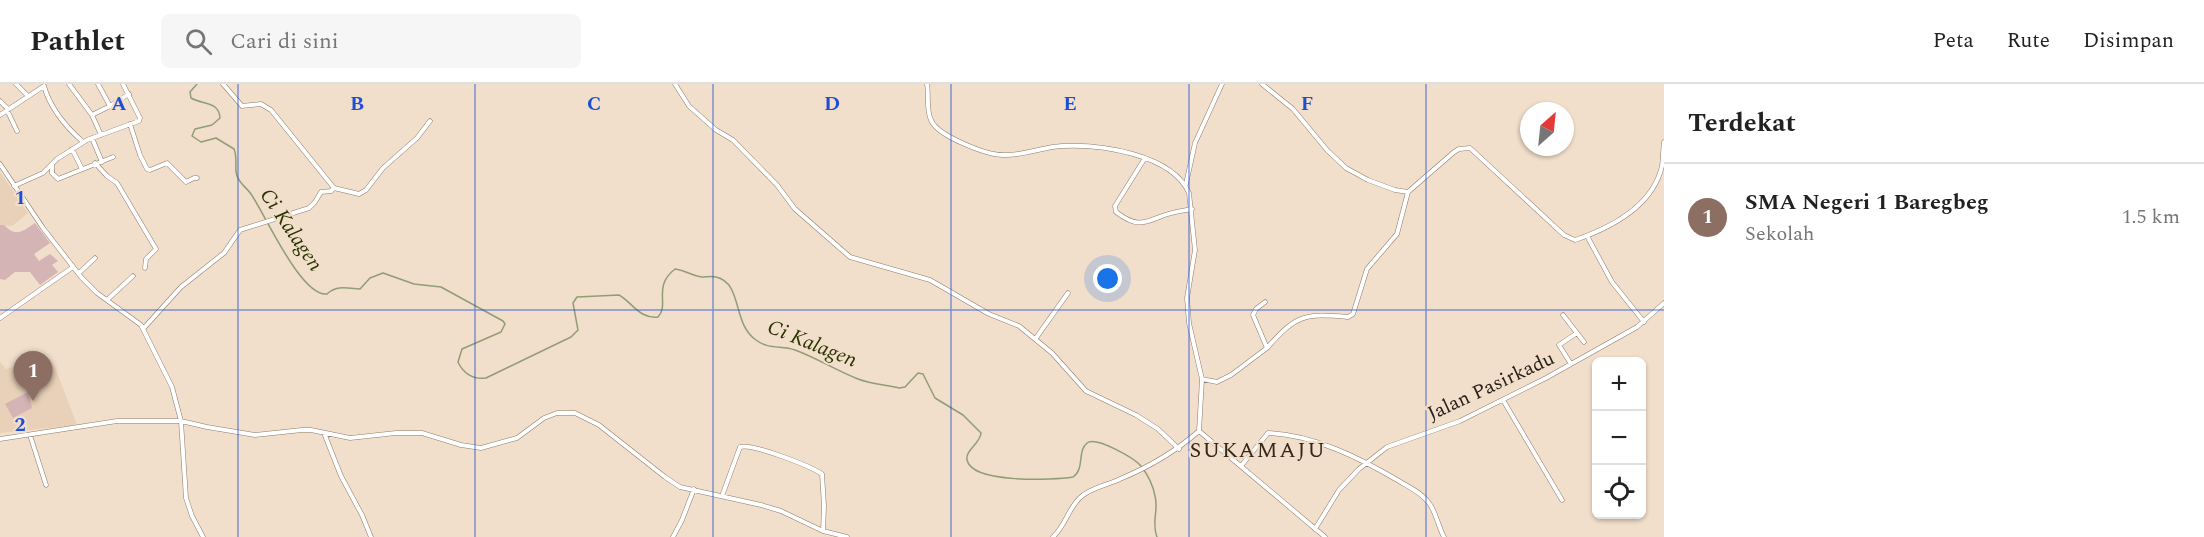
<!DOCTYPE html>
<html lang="id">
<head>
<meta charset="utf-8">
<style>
	:root { --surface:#fff; --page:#f6f6f6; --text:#222; --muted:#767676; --line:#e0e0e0; --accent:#0b8043 }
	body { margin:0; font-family:Spectral,serif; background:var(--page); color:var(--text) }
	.controls { position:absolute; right:18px; bottom:18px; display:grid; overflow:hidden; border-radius:9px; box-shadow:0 2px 4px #0004 }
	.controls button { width:54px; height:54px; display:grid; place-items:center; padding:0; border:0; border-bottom:2px solid var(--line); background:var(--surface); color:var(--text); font:30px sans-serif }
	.compass { position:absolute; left:1520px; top:18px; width:54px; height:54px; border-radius:50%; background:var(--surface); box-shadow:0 2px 4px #0004; rotate:27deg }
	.you { position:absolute; left:1108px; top:195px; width:21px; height:21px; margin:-15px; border:4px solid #fff; border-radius:50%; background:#1a73e8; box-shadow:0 0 0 9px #1a73e833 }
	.badge { display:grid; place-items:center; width:39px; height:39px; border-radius:50%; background:var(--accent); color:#fff; font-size:20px; font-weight:700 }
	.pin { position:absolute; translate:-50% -50px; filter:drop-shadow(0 2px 3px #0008) }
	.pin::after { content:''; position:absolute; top:32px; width:21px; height:18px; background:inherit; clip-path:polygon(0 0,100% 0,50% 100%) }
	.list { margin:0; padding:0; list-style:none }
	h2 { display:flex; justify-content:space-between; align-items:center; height:78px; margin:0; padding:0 24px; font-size:26px }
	h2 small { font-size:20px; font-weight:400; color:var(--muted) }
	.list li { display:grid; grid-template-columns:39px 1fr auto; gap:18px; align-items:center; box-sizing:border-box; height:108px; padding:0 24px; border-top:2px solid var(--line) }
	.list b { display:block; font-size:22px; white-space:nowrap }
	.list p { margin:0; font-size:20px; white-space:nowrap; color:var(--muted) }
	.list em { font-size:20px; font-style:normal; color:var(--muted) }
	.icon { flex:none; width:33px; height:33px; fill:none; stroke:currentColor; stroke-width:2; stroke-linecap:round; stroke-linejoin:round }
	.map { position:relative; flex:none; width:1664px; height:453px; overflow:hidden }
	header { display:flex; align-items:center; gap:36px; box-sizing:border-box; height:84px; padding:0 30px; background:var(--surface); border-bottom:2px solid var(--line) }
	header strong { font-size:28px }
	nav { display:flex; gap:33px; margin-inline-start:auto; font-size:21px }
	.search { width:420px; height:54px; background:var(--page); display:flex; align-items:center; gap:15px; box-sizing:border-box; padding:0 21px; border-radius:9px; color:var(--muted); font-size:22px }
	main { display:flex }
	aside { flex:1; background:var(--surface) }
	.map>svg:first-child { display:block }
	.built { fill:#e9d1b9 }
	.green { fill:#d5b4b6 }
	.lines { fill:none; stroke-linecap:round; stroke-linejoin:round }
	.stream { stroke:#919d75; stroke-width:1.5 }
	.minor-casing { stroke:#8d7c6b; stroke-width:5 }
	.minor { stroke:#fff; stroke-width:4 }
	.grid { fill:none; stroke:#1d4ed8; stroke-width:1.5; stroke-opacity:0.55 }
	.labels { text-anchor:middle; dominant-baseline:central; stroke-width:4.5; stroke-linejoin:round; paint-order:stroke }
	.street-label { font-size:20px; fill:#28211a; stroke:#f1decb }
	.water-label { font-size:21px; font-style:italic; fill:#2b3503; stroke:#f1decb }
	.quarter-label { font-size:22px; letter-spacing:1.5px; fill:#352718; stroke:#f1decb }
	.grid-label { font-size:20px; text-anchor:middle; font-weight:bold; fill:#1d4ed8; stroke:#f1decb; stroke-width:4.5; stroke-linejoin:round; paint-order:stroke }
</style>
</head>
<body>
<header>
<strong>Pathlet</strong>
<div class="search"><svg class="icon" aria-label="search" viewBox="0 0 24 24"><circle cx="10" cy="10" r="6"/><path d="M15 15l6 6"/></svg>Cari di sini</div>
<nav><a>Peta</a><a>Rute</a><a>Disimpan</a></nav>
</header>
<main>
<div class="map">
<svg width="1664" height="453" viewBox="0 0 1664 453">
	<rect width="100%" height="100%" fill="#f1decb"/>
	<path class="built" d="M0 88 28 129 12 142 0 141Z
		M50 275 56 286 77 341 0 349V278L6 285 25 279Z"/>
	<path class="green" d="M35 139 50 159 34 170 39 177 50 170 58 177 52 181 58 188 40 201 30 188H15L5 196 0 195V141H4C16 154 23 147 35 139Z
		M28 308 32 324 13 334 5 320Z"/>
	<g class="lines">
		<path class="stream" d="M197 0 190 8 191 14C203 21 219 17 220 34L212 41 195 45 192 52 201 58 216 54 234 65C238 74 234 84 237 92 240 100 247 104 251 110 265 130 301 213 327 210 336 201 347 204 360 205L370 194 383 189 414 200 441 203 503 237 505 240 501 248 462 265 458 278C463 289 473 296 486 294L571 253 578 246 573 219 577 213 619 211C633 219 639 235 658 233 670 220 652 203 675 185 685 186 692 192 702 193 706 193 711 192 716 193 743 199 732 240 756 256 769 266 782 261 795 266 817 274 837 287 858 295 871 300 886 301 899 304L905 303 918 289 923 290 935 314 963 331 981 349C980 360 965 366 967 376 972 400 1054 396 1073 393 1085 385 1077 367 1087 359 1096 352 1134 374 1141 382 1148 391 1153 401 1155 412 1159 426 1151 438 1157 453"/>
		<g class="minor-casing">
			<path id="minor" d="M16 0 28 12
				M69 0 92 31 101 51
				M223 0 242 22 261 20 271 26 334 104 359 110 366 106 383 84 417 54 430 37
				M675 0 689 22 716 46 733 56 777 101 795 125 850 173 930 196 989 230 1019 242 1052 269 1086 307 1136 331 1158 345 1179 365
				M927 0C929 11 926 26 931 36 937 52 987 71 1003 71 1023 72 1042 63 1062 62 1100 60 1172 70 1189 109L1195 166 1187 214 1189 239 1202 295 1199 347C1176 367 1149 383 1120 395 1108 401 1093 403 1082 412 1069 422 1066 441 1053 453
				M1262 0 1293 25 1327 66 1346 84 1368 96 1395 106 1408 108 1454 68 1459 65 1470 64 1564 151 1575 156C1610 144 1653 122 1662 82 1663 74 1663 66 1664 58
				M44 2C50 24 66 43 83 58
				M0 17 8 25
				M110 22 129 10
				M7 26 17 47
				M0 31 44 2
				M92 31 110 22 98 0
				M130 40 140 71 147 85 150 86 167 79 186 98 194 94H197
				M92 54 102 78
				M72 65 82 85
				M1145 74 1115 122 1116 128C1136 143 1142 140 1162 132 1172 128 1182 127 1192 125
				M95 79 107 92 117 99 156 165 146 175 145 184
				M0 80 43 144 81 193 97 209 141 241 172 303 181 337 207 343 255 351 302 346H311L350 354 396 349H422L461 361 481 364 517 354 544 334 557 329H575L599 341 665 393 680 403 761 421 781 427 823 447 847 453
				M52 81V89L58 95 113 73
				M1186 100 1195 59 1222 0
				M14 102 43 89 57 75 87 56 139 37 140 34 123 0
				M1587 152 1612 198 1644 238
				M79 189 95 174
				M107 216 133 192
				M1563 231 1584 258
				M0 234 73 183
				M143 245 181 203 224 169 240 146 309 124 315 118 321 108 331 107 334 104
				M1036 254 1068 209
				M1267 264C1296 231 1304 229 1348 233L1353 230 1367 185 1397 150 1408 108
				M1571 280 1559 261 1577 249
				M1202 295 1217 298 1231 291 1267 264 1253 231 1256 225 1265 218
				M1503 316 1562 416
				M1199 347 1325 453
				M324 349 341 392 362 431 371 453
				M30 351 46 401
				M0 355 117 337H181L186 414 192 432 203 453
				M1241 382 1268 349C1314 351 1360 374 1399 397 1409 403 1422 409 1429 419 1436 428 1438 442 1444 453
				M722 412 740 363C752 359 810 382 822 390L824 422 823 447
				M1315 445 1339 406 1359 385 1387 363 1460 337 1546 294 1637 243 1664 219
				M673 453 682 436 694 405"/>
		</g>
		<use href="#minor" class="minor"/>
	</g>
	<path class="grid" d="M238 0V453M475 0V453M713 0V453M951 0V453M1189 0V453M1426 0V453M0 226H1664"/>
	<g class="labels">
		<g class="street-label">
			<text transform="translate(1491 302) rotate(-25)">Jalan Pasirkadu</text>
		</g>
		<g class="water-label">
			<text transform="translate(291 146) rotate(56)">Ci Kalagen</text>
			<text transform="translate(812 260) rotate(22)">Ci Kalagen</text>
		</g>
		<g class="quarter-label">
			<text x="1258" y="366">SUKAMAJU</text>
		</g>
	</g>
	<g class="grid-label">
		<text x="119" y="26">A</text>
		<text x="357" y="26">B</text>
		<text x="594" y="26">C</text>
		<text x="832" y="26">D</text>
		<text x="1070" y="26">E</text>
		<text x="1307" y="26">F</text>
		<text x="20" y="120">1</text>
		<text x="20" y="347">2</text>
	</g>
</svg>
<div class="controls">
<button>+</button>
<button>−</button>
<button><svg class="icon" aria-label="locate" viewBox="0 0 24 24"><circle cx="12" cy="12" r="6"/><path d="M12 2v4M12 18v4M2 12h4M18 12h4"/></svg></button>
</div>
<svg class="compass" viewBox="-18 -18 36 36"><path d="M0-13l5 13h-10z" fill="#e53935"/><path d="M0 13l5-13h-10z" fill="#767676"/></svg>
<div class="you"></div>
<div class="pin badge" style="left:33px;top:317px;background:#8d6e63">1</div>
</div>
<aside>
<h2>Terdekat<small></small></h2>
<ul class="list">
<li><span class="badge" style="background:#8d6e63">1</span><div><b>SMA Negeri 1 Baregbeg</b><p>Sekolah</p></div><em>1.5 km</em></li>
</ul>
</aside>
</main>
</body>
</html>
